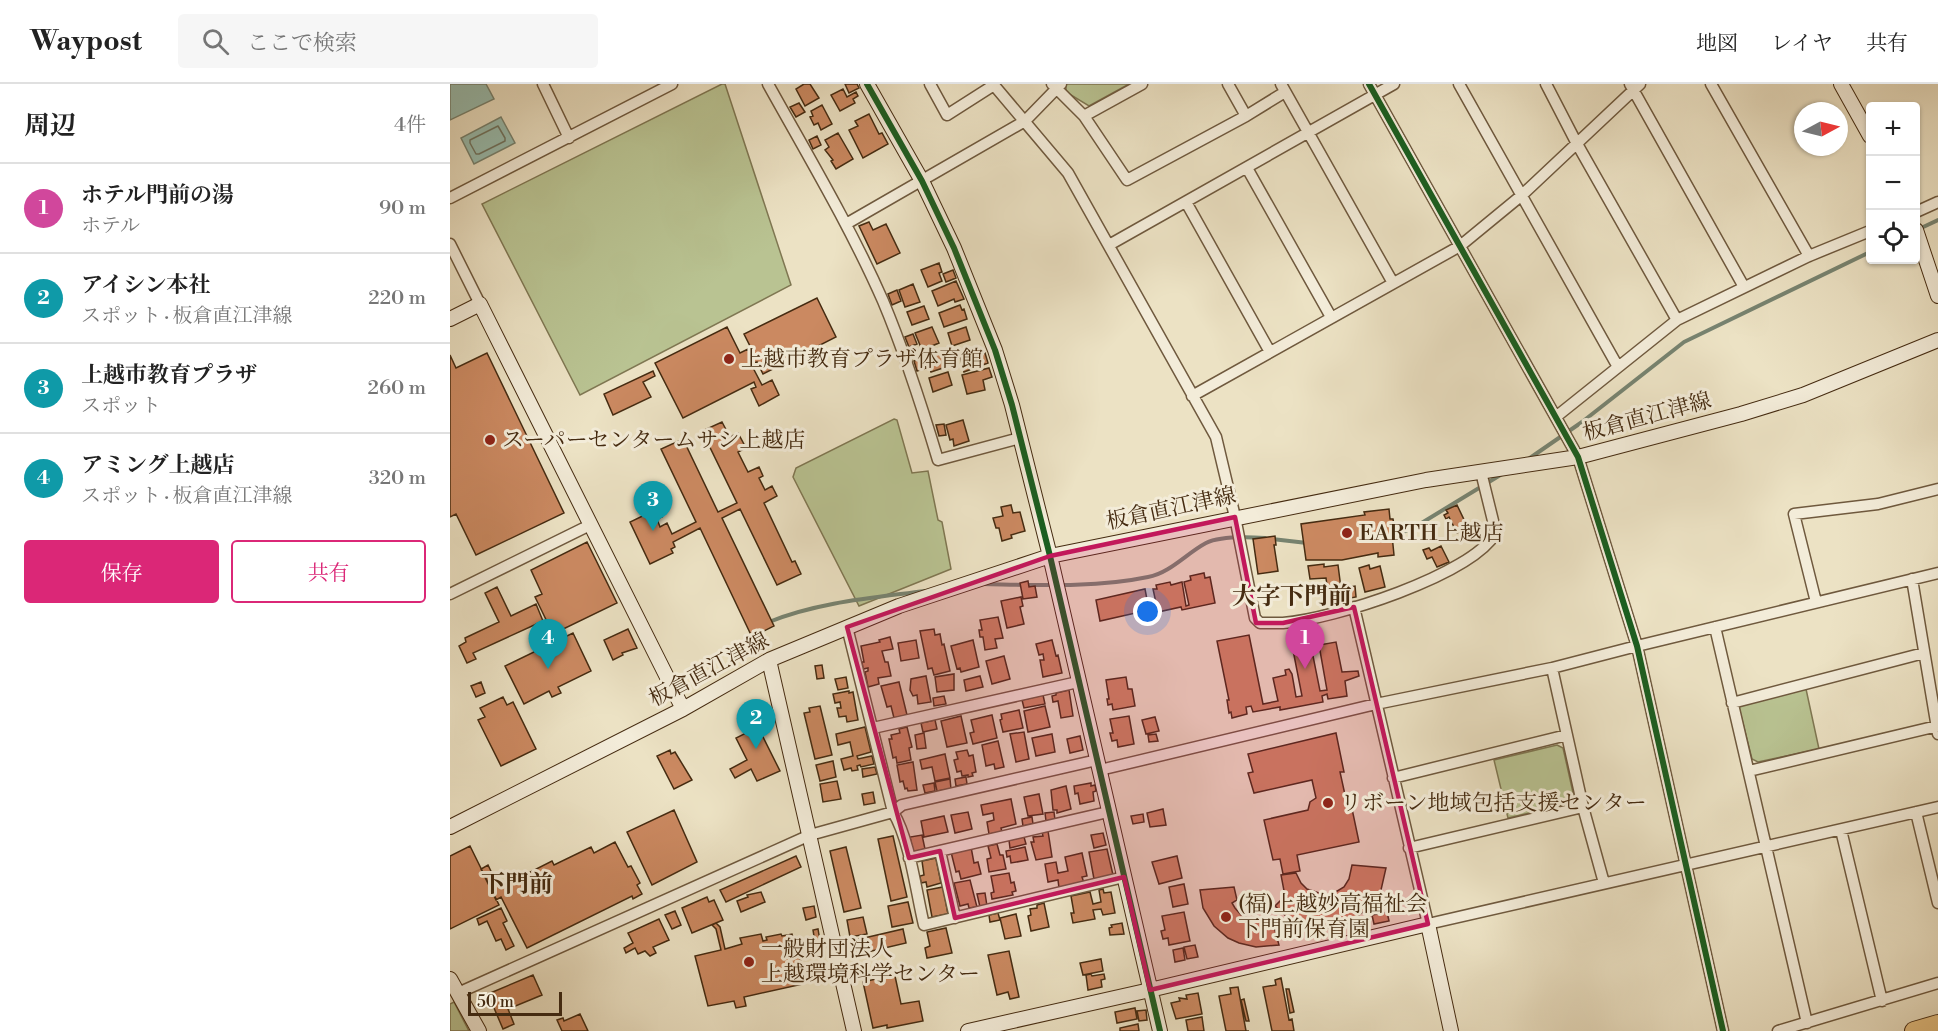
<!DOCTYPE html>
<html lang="ja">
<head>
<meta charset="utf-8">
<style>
	:root { --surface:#fff; --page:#f6f6f6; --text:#222; --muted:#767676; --line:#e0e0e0; --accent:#db2777 }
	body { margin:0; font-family:"Libre Bodoni","Noto Serif JP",serif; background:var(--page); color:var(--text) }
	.controls { position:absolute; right:18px; top:18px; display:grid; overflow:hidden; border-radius:6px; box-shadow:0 2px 4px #0004 }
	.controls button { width:54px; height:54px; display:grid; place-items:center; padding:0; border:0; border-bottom:2px solid var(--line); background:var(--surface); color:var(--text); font:30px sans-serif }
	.compass { position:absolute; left:1344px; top:18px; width:54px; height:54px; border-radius:50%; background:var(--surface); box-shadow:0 2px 4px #0004; rotate:83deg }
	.scale { position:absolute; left:18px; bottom:15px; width:94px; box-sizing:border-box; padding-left:6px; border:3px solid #452b11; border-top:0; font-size:16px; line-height:21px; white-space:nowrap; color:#452b11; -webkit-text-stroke:4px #f3ecd9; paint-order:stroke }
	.you { position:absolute; left:698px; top:528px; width:21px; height:21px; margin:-15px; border:4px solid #fff; border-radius:50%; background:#1a73e8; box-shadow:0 0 0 9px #1a73e833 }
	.badge { display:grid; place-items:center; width:39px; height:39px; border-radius:50%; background:var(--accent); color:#fff; font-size:20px; font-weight:700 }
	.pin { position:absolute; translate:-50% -50px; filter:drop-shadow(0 2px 3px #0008) }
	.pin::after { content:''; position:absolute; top:32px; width:21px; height:18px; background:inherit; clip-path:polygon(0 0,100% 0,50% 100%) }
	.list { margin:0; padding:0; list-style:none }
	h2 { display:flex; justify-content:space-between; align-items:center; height:78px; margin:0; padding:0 24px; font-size:26px }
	h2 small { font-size:20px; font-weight:400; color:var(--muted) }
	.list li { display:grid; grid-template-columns:39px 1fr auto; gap:18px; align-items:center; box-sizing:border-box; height:90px; padding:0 24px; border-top:2px solid var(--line) }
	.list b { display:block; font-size:22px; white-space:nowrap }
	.list p { margin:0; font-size:20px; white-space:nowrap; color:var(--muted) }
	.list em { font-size:20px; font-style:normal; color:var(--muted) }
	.actions { display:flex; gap:12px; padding:18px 24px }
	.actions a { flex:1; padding:14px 0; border:2px solid var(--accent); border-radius:6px; text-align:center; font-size:21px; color:var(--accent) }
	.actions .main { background:var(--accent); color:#fff }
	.icon { flex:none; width:33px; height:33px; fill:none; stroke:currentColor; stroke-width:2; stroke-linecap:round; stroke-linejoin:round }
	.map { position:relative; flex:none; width:1488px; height:947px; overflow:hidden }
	header { display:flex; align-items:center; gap:36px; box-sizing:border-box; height:84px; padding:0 30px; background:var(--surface); border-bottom:2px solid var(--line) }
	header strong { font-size:28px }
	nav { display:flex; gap:33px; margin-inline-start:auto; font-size:21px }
	.search { width:420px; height:54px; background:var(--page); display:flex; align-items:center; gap:15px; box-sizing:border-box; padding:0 21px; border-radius:6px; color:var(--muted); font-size:22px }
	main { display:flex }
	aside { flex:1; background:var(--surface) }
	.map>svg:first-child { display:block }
	.green { fill:#b9c392; stroke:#7f7752; stroke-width:1.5 }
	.water { fill:#99beb0; stroke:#778370; stroke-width:1.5 }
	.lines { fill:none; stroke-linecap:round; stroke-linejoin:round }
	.shore { stroke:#6f7460; stroke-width:1.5 }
	.stream { stroke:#778370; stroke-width:4 }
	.building { fill:#cb8961; stroke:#452b11; stroke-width:1.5 }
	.street-casing { stroke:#6f593e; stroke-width:13 }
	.secondary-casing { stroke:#452b11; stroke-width:16 }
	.highway-casing { stroke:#452b11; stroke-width:20 }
	.street { stroke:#f3ecd9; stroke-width:10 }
	.secondary { stroke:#f3ecd9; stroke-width:14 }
	.highway { stroke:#e6c182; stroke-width:18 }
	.cycleway-casing { stroke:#f3ecd9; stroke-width:10 }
	.cycleway { stroke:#1b5e20; stroke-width:6 }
	.marked { fill:#c2185b; fill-opacity:0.2; stroke:#c2185b; stroke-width:4.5; stroke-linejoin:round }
	.poi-dot { fill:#8f2418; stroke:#f3ecd9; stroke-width:2 }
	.labels { text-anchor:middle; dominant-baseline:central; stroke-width:6; stroke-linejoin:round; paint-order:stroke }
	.poi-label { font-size:22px; fill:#452b11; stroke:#f3ecd9; text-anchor:start }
	.street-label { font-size:22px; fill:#452b11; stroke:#f3ecd9 }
	.neighbourhood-label { font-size:24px; font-weight:bold; fill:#452b11; stroke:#f3ecd9 }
</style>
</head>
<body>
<header>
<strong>Waypost</strong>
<div class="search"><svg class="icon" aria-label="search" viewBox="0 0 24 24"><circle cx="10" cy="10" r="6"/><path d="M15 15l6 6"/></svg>ここで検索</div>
<nav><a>地図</a><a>レイヤ</a><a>共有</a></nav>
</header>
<main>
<aside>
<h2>周辺<small>4件</small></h2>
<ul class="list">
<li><span class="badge" style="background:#d1479c">1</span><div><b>ホテル門前の湯</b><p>ホテル</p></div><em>90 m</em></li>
<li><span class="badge" style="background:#0f9aa8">2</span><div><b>アイシン本社</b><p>スポット · 板倉直江津線</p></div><em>220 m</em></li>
<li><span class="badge" style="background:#0f9aa8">3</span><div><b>上越市教育プラザ</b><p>スポット</p></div><em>260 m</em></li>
<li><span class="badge" style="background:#0f9aa8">4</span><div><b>アミング上越店</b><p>スポット · 板倉直江津線</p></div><em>320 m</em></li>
</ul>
<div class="actions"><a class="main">保存</a><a>共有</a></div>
</aside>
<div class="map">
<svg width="1488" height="947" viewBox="0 0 1488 947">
	<rect width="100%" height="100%" fill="#ece2c4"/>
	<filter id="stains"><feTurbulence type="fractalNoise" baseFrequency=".00333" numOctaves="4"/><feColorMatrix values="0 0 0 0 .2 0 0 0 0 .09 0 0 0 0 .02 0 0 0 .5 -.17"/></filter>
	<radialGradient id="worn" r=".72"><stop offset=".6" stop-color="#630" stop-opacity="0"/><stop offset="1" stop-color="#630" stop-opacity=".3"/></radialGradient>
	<path class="green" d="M272 0H275L341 201 130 311 32 120Z
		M616 0H679L639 22 616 8Z
		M444 335 447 336 462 389 478 387 488 436 492 438 501 485 409 522 343 393 346 384Z
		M1356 605 1369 665 1308 678 1302 675 1289 624 1294 619Z
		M1107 661 1113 664 1124 713 1121 719 1058 734 1044 676Z
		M4 918 19 947H0V920Z"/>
	<path class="water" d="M0 0H36L44 15 0 36Z
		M51 33 65 59 24 80 11 54Z"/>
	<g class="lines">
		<path class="shore" d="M48 42 55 54V57L29 70H26L20 59V56Z"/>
		<path class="stream" d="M1469 145 1488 136
			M1077 376 1132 338 1234 258 1420 168
			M939 454 965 443 1052 390
			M822 455 857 459
			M533 500C586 501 646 504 698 493 720 489 737 469 756 459 770 452 800 453 815 454
			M319 538C369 518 422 514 475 507"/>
	</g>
	<path class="building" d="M354 0H360L369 14 355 22 346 5Z
		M395 0H407L409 4 399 9Z
		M393 5 397 13 406 8 408 12 403 15 405 19 390 27 381 11Z
		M349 19 355 28 346 33 340 23Z
		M372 21 382 40 371 46 368 39 364 41 360 33 363 32 361 27Z
		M419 30 429 50 432 49 438 60 413 74 399 46 408 42 405 37Z
		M388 49 403 75 386 85 381 77 383 76 375 66 379 63 375 56Z
		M367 52 371 61 363 65 359 56Z
		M419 138 423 146 436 140 450 169 427 180 409 142Z
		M489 179 492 188 489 189 492 197 478 203 471 186Z
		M503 186 506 194 496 198 493 190Z
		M506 197 514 215 505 218 504 215 488 222 482 207Z
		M463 200 470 218 455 223 449 206Z
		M447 206 451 217 442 221 438 210Z
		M367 214 386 253 313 290 307 278 301 280 312 301 322 296 329 311 309 322 301 305 306 303 304 298 233 334 205 279 277 243 290 269 298 265 301 272 304 270 294 250Z
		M510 221 512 226 514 225 517 235 494 243 489 229Z
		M474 222 479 235 462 241 457 228Z
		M482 243 489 259 472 266 465 249Z
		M516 243 520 256 502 262 498 249Z
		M463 250 467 260 459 263 455 253Z
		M527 263 528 269 523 270 524 272 535 269 538 279 514 288 509 268Z
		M491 266 496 283 481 288 476 271Z
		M37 269 114 429 26 471 6 430 0 433V271L6 284Z
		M473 274 476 284 467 287 464 277Z
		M539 284 542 293 533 296 535 306 517 310 512 291Z
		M203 287 205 292 193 298 201 313 163 331 154 310Z
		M498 288 502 301 483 308 479 294Z
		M513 336 519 357 504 362 503 355 500 356 496 341Z
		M272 338 280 353 288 349 296 364 288 368 298 388 309 383 313 392 309 394 315 406 322 402 327 412 314 419 342 478 345 477 351 490 327 501 290 425 272 434 324 542 302 553 250 444 223 458 225 463 221 465 223 469 200 480 180 438 207 425 212 433 207 435 210 443 217 439 222 450 246 438 211 365 233 355 268 428 287 419 252 347Z
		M494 340 496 351 489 352 486 341Z
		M561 421 563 429 570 428 575 447 561 451 562 454 552 457 549 444H546L543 434 553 432 551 423Z
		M1007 421 1018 444 1007 449 999 433 996 435 994 431 998 429 996 426Z
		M939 425 940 435H943L945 446H942V451L944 471 928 473V469L892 476H856L851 440 915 431 914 428Z
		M825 452 826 461H824L828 487 808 490 803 455Z
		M137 458 167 519 103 550 85 513 92 510 81 486Z
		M991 462 999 478 987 483 982 473 977 475 973 466 979 464 981 467Z
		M874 480V483L888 481 892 512 884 513 883 508 878 509 876 494 860 495 858 482Z
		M919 481 920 485 930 482 935 503 915 508 909 484Z
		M754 489 755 494 760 493 765 519 732 526 731 523 708 528 703 505H707L706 501 720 498 721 501 732 498 736 522 739 521 734 498 741 496 740 492Z
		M578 497 579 503 585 502 587 513 573 515 570 499Z
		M905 502 906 513 895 515 893 504Z
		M47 503 61 532 86 520 93 537 23 569 26 575 17 579 9 562 16 558 15 554 49 538 35 509Z
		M695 505 699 526 650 537 646 516Z
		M571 513 573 522 570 523 574 540 557 544 551 517Z
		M548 533 553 554 545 555 547 564 535 566 533 553H530L529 546H532L530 536Z
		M178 545 187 564 172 569 173 571 163 576 154 556Z
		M484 545 485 551 490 550 492 561 494 560 500 587 484 591 482 584 478 585 470 547Z
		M123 549 141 587 108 603 111 609 102 613 99 607 74 620 55 582Z
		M799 551 813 620 828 617 823 594 836 591 835 586 839 585 842 590 846 613 852 612 843 566 861 562 870 607 877 606 869 561 886 558 892 588 908 587 909 592 895 597 897 612 878 615 877 610 872 612 873 618 830 626V623L803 628 801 622 796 623 797 630 782 634 781 628 779 629 777 616H779L767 557Z
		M440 553 443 565 432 567 435 578H438L441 592 428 594 429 600 418 603 415 588 418 587V584L413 585 412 578H414L411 562 430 558 429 556Z
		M466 556 469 574 451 577 448 559Z
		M523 556 529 583 511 588 510 584 507 585 501 562Z
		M602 556 606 572 608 571 612 589 593 593 590 576H594L593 570 589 571 586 560Z
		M554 572 560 595 542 600 536 577Z
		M372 581 374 594 367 595 365 582Z
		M504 590V606L487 608 485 593Z
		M476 592 481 618 468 620 467 611 463 612 460 606 461 595Z
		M530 592 533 603 516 607 514 596Z
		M396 593 398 604 388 606 385 595Z
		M676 593 678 605H682L685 622 663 626 662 620 658 621 657 615H659L656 596Z
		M31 598 35 609 26 613 21 602Z
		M449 598 457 631 444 634 441 622 437 623 431 602Z
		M619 606 623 632 611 634 608 617 603 618 602 612 606 611V609Z
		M399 607V609L403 608 408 636 397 638 396 632 389 633 387 624H391L390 618 385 619 383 610Z
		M593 611 595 620 574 624 572 616Z
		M494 612 496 620 484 622 483 614Z
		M53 613 57 621 63 618 86 665 51 682 28 636 35 633 30 624Z
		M370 622 382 671 365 675 354 629 360 628 359 624Z
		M595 622 600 643 578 648 574 627Z
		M569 626 573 644 553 648 550 636 552 635 551 630Z
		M542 631 547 654 523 660 520 649 524 648 521 636Z
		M511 632 517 659 497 663 491 637Z
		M679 632 684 660 668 663 667 656 662 657 660 649H663L660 635Z
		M705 633 709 647 696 650 692 636Z
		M485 636 487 645 473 648 471 639Z
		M308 643 330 687 307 697 301 685 285 694 280 685 297 676 286 654Z
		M415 643 421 668 407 672 408 675 422 672 424 680 411 683 410 681 407 682 408 686 402 687 401 684 394 686 391 675 403 672 400 658 388 661 386 650Z
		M457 643 462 663 459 664 461 676 447 679 446 673 443 674 439 655H442L441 651 450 649 449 645Z
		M574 648 579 675 566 678 560 650Z
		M474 649 476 664 467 665 465 651Z
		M886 649 894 688H890L897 720H901L909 758 847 771 850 787 833 790 830 775 823 776 814 736 858 726 860 718 866 714 862 696 804 709 798 689 803 688 798 670Z
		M602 650 605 668 586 672 582 654Z
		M706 650 708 657 699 658 698 651Z
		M630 652 633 666 620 669 617 655Z
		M548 657 554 683 545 685 544 680 536 682 532 661Z
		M220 666 221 670 225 668 242 696 224 705 207 672Z
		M517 666 519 672 523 671 526 688 522 689 523 692 518 693V691L512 692 511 687 507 688 504 676 508 675 506 668Z
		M495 670 500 694 485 697 482 683 472 685 470 676Z
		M383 677 386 693 370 697 366 681Z
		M463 678 467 706 458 707 457 704 455 705 453 697 450 698 447 681Z
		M425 683 427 690 413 693 412 685Z
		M516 693 517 700 506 702 505 695Z
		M500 695 501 705 487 707 485 698Z
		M387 697 391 715 373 718 370 700Z
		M484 699 485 707 475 709 473 701Z
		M641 699V702L645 701 646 707 643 708 644 717 630 720 628 709 625 710 624 702Z
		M616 702 621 725 607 729V726H603L601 706Z
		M423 708 425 719 414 721 412 710Z
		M589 710 593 730 578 732 574 713Z
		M561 715 566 740 551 744 552 748 539 750 537 738 544 736 543 729 533 731 531 721Z
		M713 725 716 741 700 743 697 729Z
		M224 726 247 778 202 801 177 748Z
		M518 728 522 745 505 749 501 731Z
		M604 728 605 736 596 737 595 729Z
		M693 730 694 738 683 740 681 732Z
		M494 732 498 748 474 753 471 737Z
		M582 733 583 740 573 742 572 735Z
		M598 747 602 773 586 776 581 758H584L583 753 593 752 592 748Z
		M653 749 656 761 644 764 641 751Z
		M472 751 475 765 463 768 460 753Z
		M443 752 457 813 441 817 428 755Z
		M574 753 576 760 560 764 559 756Z
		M165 758 178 783 181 782 190 799 187 801 192 810 183 815 182 812 77 864 51 813 46 816 31 785 38 781 49 804 102 777 104 781 141 763 144 769Z
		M547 760 550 771H553L556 785 539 788 537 775 541 774 538 762Z
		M20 762 49 821 0 845V772Z
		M396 763 411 824 394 828 380 767Z
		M521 763 524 779 528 778 531 790 511 795 509 787 506 788 501 768Z
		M575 763 578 776 561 779 560 772 557 773 556 767Z
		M657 765 663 791 644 795 639 768Z
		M632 769 637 792 632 793 634 799 609 804 608 796 598 798 595 780 606 778 608 789 618 787 615 773Z
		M346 772 351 783 276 818 270 806Z
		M727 772 732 794 709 800 702 778Z
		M486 774 491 799 477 803 476 798 471 799 470 792 474 791 472 777Z
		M902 781 936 784 931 806 922 821 933 829 937 828 939 837 924 840 922 831 927 830 919 824 896 840 879 844H863L837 833 825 822 835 812 831 791 846 789 851 799 857 805 875 811 884 809 894 803 899 795Z
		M559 789 561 799 564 798 566 807 562 808 563 811 542 815 541 809 544 808 541 792Z
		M520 796 527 823 519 824 518 820 510 822 504 799Z
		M734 800 738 820 723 823 719 803Z
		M493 803 498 830 482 833 477 806Z
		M784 803 787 816 782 819 785 824 791 831 804 837 822 835 829 861 806 863 789 859 778 854 764 842 753 824 750 806Z
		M653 805 654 809 661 808 665 829 653 831 651 825 643 826 645 835 623 839 621 829H624L621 812 640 808 643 820 651 818 649 806Z
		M311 808 315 818 291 828 287 817 298 813 297 811Z
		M535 809 537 822 530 823 527 810Z
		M257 813 259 818 264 816 273 836 242 849 232 824Z
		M458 818 463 839 442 843 438 822Z
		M594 819 599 843 581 847 578 832 581 831 580 825 587 824V821Z
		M364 822 366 833 356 836 353 824Z
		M51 824 57 837 53 839 64 862 56 866 51 855 46 857 37 837 29 841 27 835Z
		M225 827 231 841 222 845 215 831Z
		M734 828 740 857 719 861 718 854 713 855 711 847 715 846 712 832Z
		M548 829 550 836 540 838 539 831Z
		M566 830 571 852 555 855 550 834Z
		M413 833 417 850 400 853 397 836Z
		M209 835 219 856 203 863 206 869 200 872 195 867 188 870 185 864 176 869 174 864 183 859 178 849Z
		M266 839 270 843 275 865 292 860 290 854 311 850 313 857 317 856 316 853 331 850 332 852 342 850 353 884 350 885 353 900 294 913 296 922 286 924 284 917 258 922 245 872 271 866 266 845 262 841Z
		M672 839 674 850 660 851 659 844 662 843 661 841Z
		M496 844 502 869 477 874 475 864 480 862 477 848Z
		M368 845 370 857 365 858 363 846Z
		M453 845 456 859 413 869 414 873 408 874 407 870H405L401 857Z
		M745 861 748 873 737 875 734 863Z
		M733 864 735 876 725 878 723 866Z
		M559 867 569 913 560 915 558 908 547 911 538 871Z
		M651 875 653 887 633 891 630 879Z
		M440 889 441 893 445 892 451 920 469 917 473 937 437 944V941L423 944 413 898 426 895 425 892Z
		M641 890 642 892 654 890 655 895 651 896 652 903 638 906 636 891Z
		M83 891 92 911 58 925 64 940 53 945 38 910Z
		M831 894 839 936 842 935 844 947H822L813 903 826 901 825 896Z
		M788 903 796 947H799H776L769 912 781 910 780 904Z
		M836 905H839L844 928 840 929Z
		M748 909 752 930 726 935 721 919 730 917 729 914 737 915 736 911Z
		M794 915 799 937H796L791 916Z
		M685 924 687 935 667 939 665 928Z
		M696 926 697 936 689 937 687 927Z
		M130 930 138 947H112L107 936 113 934 114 937Z
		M752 933 754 947H738L736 936Z
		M688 940 689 947H670V944Z"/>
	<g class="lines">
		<g class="street-casing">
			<path id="street" d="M93 0 119 54
				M318 0C358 72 400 142 433 217 455 269 472 323 488 376L570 354
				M480 0 497 31 544 1
				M543 0 618 89 766 353 785 433 805 534 810 539C818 539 826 539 833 539 883 535 1020 492 1046 449L1031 388
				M602 0 634 32 677 96 796 32 835 8
				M778 0 796 32
				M831 0 943 199
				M919 0 1128 373 1187 562 1273 947
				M1009 0 1168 283
				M1096 0 1126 58 1227 236
				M1180 0 1294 203
				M1261 0 1359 172
				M634 32 692 0
				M797 84 881 233
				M0 114 222 0
				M736 118 820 268
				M1466 128 1488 118
				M396 140 575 37 611 0
				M0 160 30 220
				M659 161 944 0
				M742 312 1010 162 1072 111 1190 0
				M1107 332 1227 236 1359 172 1420 147
				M1462 495 1488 650
				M0 510 140 441
				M1366 518 1344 430 1428 420 1488 405
				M904 523 978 840 1488 723
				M397 543 443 728C460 756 466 808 474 841L674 793
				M1265 543 1357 939
				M1102 584 1133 723 1154 799
				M1282 619 1474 569
				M423 644 628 598
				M650 686 926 620 1102 584 1187 562 1488 489
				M1299 687 1487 642
				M943 694 1117 651
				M1466 728 1488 819
				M1391 746 1432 917
				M959 764 1133 723
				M490 767 505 834
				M459 774 658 728
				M8 909 360 751 443 728 452 721 647 676
				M1328 947 1488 899"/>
		</g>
		<g class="secondary-casing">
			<path id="secondary" d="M417 0 472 97 504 164 545 266 562 321 600 472 710 947
				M1391 0 1420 52
				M1466 146 1488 212
				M0 235 30 220 233 625
				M319 576 404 947
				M0 743 233 625 319 576 449 522 600 472 976 396 1128 373 1291 330 1353 311 1488 256
				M0 895 29 947
				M518 947 700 906 978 840 1001 947"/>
		</g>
		<g class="highway-casing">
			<path id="highway" d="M1464 947 1488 940"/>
		</g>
		<use href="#street" class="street"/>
		<use href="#secondary" class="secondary"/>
		<use href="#highway" class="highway"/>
		<g class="cycleway-casing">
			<path id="cycleway" d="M417 0 472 97 504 164 545 266 562 321 600 472 710 947
				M919 0 1128 373 1187 562 1273 947"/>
		</g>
		<use href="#cycleway" class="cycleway"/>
	</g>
	<path class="marked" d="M785 433 806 539H833L904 523 978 840 700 906 674 793 505 834 490 767 459 774 397 543 600 472Z"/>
	<g class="poi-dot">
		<circle cx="279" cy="275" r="6"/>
		<circle cx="40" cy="356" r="6"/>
		<circle cx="897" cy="449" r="6"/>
		<circle cx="878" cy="719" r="6"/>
		<circle cx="776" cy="833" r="6"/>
		<circle cx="299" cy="878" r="6"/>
	</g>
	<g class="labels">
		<g class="poi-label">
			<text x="291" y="275">上越市教育プラザ体育館</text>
			<text x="52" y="356">スーパーセンタームサシ上越店</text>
			<text x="909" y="449">EARTH上越店</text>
			<text x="890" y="719">リボーン地域包括支援センター</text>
			<text x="788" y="820">(福)上越妙高福祉会<tspan x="788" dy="25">下門前保育園</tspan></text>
			<text x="311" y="865">一般財団法人<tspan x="311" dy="25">上越環境科学センター</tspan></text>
		</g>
		<g class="street-label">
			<text transform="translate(1197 333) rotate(-15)">板倉直江津線</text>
			<text transform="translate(721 425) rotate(-12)">板倉直江津線</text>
			<text transform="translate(259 586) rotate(-28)">板倉直江津線</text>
		</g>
		<g class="neighbourhood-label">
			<text x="842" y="513">大字下門前</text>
			<text x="67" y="801">下門前</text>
		</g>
	</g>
	<rect width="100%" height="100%" filter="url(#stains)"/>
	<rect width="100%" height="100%" fill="url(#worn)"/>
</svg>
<div class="controls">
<button>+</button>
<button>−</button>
<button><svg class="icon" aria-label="locate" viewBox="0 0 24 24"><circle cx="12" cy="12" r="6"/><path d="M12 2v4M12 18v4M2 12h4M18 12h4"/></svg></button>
</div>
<svg class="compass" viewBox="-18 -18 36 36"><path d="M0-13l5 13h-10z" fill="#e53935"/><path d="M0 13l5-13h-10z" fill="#767676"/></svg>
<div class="scale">50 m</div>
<div class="you"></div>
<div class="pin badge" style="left:855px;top:585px;background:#d1479c">1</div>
<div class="pin badge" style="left:306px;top:665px;background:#0f9aa8">2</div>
<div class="pin badge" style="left:203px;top:447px;background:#0f9aa8">3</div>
<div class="pin badge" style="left:98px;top:585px;background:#0f9aa8">4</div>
</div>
</main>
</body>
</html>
